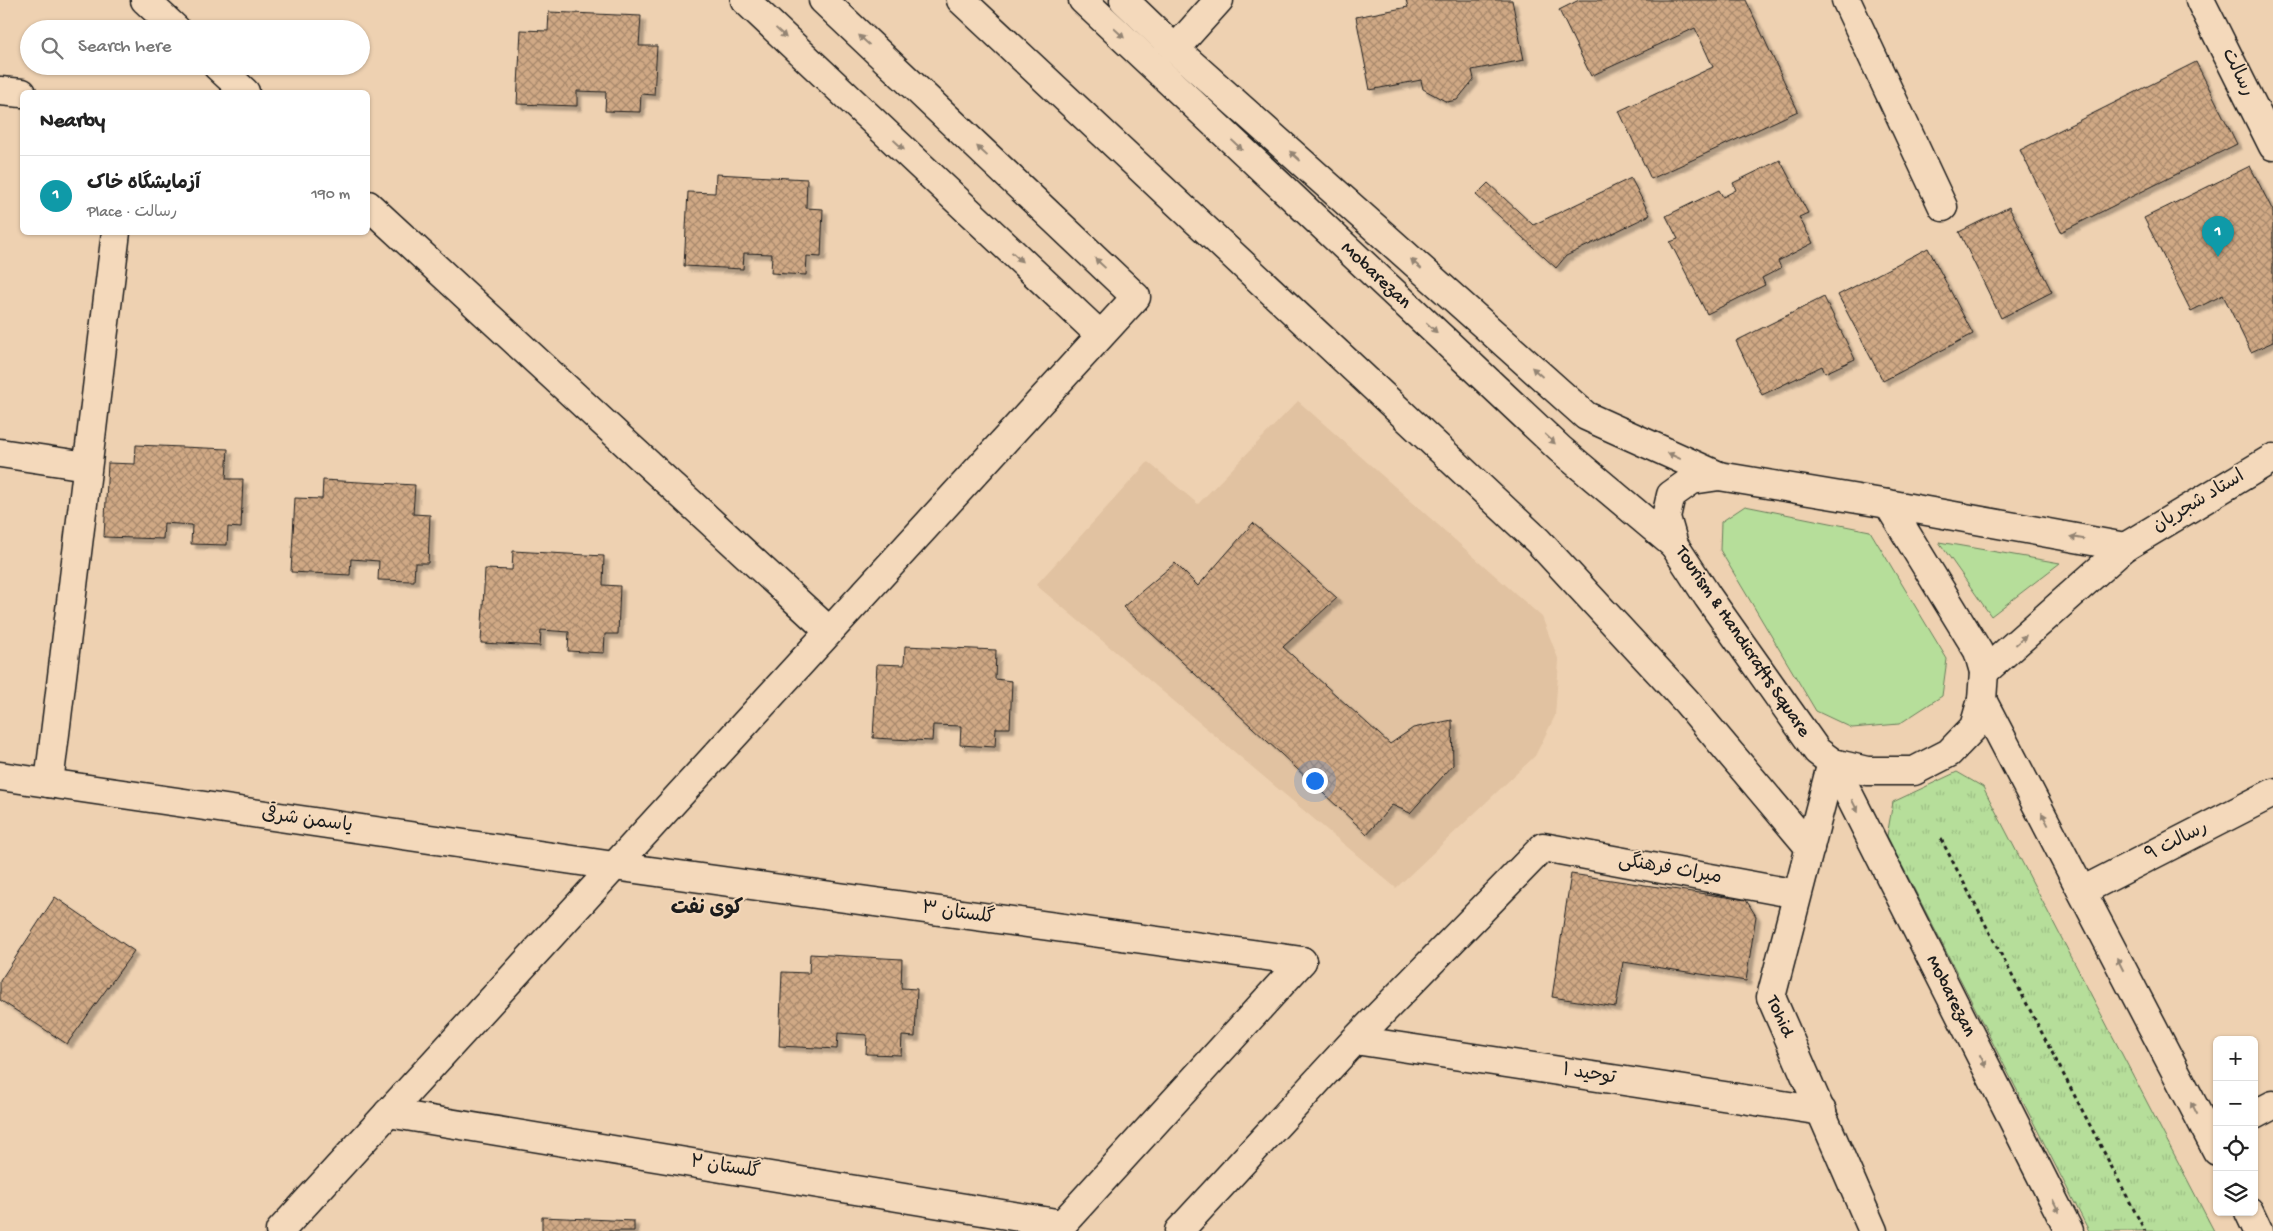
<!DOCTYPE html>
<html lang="en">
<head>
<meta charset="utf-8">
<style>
	:root { --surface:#fff; --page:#f6f6f6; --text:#222; --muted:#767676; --line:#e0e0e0; --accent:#1f6fb2 }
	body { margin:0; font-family:"Gochi Hand","Playpen Sans Arabic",sans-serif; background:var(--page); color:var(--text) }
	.controls { position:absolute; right:15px; bottom:15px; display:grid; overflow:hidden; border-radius:8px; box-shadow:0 1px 4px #0004 }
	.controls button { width:45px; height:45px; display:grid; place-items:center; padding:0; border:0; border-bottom:1px solid var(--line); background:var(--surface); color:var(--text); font:25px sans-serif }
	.you { position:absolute; left:1314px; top:780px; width:18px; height:18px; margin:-12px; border:4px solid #fff; border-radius:50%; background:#1a73e8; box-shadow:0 0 0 8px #1a73e833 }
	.badge { display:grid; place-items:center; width:32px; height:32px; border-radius:50%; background:var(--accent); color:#fff; font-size:16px; font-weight:700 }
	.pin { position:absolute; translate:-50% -41px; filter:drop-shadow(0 1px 2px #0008) }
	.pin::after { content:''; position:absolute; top:26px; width:18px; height:15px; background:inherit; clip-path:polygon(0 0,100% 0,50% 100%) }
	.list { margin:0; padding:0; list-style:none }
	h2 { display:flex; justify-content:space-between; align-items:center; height:65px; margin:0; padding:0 20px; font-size:21px }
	h2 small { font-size:16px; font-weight:400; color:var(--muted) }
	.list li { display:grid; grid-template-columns:32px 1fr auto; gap:15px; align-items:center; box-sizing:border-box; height:80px; padding:0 20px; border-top:1px solid var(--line) }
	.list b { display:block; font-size:19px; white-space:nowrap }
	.list p { margin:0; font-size:16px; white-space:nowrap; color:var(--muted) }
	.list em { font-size:16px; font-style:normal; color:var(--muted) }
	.icon { flex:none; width:28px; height:28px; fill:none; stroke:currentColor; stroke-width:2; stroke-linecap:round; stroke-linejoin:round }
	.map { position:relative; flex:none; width:2273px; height:1231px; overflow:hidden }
	.search { position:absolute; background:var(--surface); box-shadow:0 1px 4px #0004; left:20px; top:20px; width:350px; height:55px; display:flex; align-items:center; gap:12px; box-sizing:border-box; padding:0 18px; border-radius:28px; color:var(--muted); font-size:19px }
	.panel { position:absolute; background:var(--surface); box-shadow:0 1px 4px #0004; left:20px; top:90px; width:350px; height:145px; border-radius:8px }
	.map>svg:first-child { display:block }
	.built { fill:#e1c2a1 }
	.grass { fill:#b6de9a; stroke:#697d5b }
	.park { fill:url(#park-tufts); stroke:#697d5b }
	.building { fill:url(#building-cross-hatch); stroke:#1c1c1c; filter:url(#shadow) }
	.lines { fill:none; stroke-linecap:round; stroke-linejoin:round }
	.minor-casing { stroke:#1c1c1c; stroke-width:31 }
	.path { stroke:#1c1c1c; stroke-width:3; stroke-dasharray:4 4; stroke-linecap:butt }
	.minor { stroke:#f4d9bb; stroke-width:28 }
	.oneway { fill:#938473 }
	.labels { text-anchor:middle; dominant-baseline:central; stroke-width:4; stroke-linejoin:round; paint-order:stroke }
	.street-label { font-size:19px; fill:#1c1c1c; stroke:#f4d9bb }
	.neighbourhood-label { font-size:20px; font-weight:bold; fill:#1c1c1c; stroke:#f4d9bb }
</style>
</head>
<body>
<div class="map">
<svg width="2273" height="1231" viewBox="0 0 2273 1231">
	<defs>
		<pattern id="park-tufts" width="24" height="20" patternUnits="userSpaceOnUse" patternTransform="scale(1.25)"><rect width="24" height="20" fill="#b6de9a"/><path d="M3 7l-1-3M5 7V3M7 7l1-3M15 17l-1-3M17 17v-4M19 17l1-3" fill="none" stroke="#9cbe84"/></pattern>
		<pattern id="building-cross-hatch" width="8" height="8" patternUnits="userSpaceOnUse" patternTransform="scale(1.25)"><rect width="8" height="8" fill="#d0a985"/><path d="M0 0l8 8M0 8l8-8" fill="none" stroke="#a8896c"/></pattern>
		<filter id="shadow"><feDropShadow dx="4.5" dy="4.5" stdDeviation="1" flood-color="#0004"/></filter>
	</defs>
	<rect width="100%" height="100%" fill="#eed1b1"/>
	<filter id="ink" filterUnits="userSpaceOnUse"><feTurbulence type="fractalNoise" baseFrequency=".02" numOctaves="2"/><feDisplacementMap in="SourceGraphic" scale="10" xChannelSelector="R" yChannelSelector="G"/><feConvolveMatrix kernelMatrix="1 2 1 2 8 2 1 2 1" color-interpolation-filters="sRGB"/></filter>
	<g filter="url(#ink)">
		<path class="built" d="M1298 401 1542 617 1559 661 1555 716 1535 756 1396 888 1036 585 1148 462 1198 504Z"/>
		<path class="grass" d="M1745 506 1870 531 1947 659 1942 696 1899 724 1852 728 1816 711 1720 550 1721 522Z
			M1939 542 2060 563 1991 616Z"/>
		<path class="park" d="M1957 772 1983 787 2214 1231H2089L1887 836 1893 802Z"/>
		<path class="building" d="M1406 0H1512L1524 60 1472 70 1474 79 1457 100 1447 102 1423 89 1421 80 1370 90 1356 17 1408 7Z
			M1579 0H1746L1798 111 1651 179 1619 111 1713 67 1695 28 1591 76 1559 10Z
			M549 12 641 16 639 46H657L654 95 641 94 640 112 605 111 606 92 577 91V106L517 104 521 30 548 31Z
			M2196 62 2237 144 2061 232 2020 150Z
			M1780 160 1808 213 1799 217 1813 243 1778 261 1781 268 1762 278 1765 285 1707 314 1670 242 1678 239 1666 216 1719 190 1723 197 1736 190 1733 183Z
			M2250 166 2273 211V342L2251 352 2223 295 2191 311 2144 218Z
			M716 174 807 179 806 208 823 209 821 257 807 256 806 275 771 273 772 254 744 253 743 269 684 266 688 192 715 193Z
			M1631 178 1650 215 1566 256 1556 268 1476 195 1488 183 1533 225Z
			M2009 207 2052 292 2001 318 1959 232Z
			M1928 248 1973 334 1883 381 1838 295Z
			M1824 297 1855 359 1825 373 1822 366 1762 395 1736 341Z
			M136 445 228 449 226 479H243L241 528 228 527 227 545 191 544 192 525 164 523 163 539 104 537 108 463 135 464Z
			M323 480 415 485 413 514 430 515 428 563H415L414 581 378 580 379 561 351 559 350 575 291 572 295 498 322 499Z
			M1253 523 1337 598 1283 647 1390 744 1413 728 1452 720 1453 765 1410 813 1392 805 1367 834 1123 607 1175 563 1198 586Z
			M513 551 604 556 603 585 620 586 618 634H605L604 653 568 651 569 632 541 630 540 646 481 643 485 569 512 570Z
			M905 646 996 650 995 679 1012 681 1010 728H996L995 747 960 745 961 726 933 725 932 741 873 738 877 664 904 665Z
			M1571 874 1746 900 1756 916 1746 981 1623 962 1616 1007 1552 997Z
			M55 897 134 951 67 1044 0 1000V981Z
			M810 954 902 959 901 988 917 989 915 1037 902 1036 901 1055 866 1054 867 1035 838 1033 837 1049 779 1046 782 972 809 973Z
			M542 1217 634 1221V1231H542Z"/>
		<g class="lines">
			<g class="minor-casing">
				<g id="minor">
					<path d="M145 0 176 29"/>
					<path d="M745 0 1100 335"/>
					<path d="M961 0 1538 541 1687 702 1810 848"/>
					<path id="s1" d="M1083 0 1560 449 1674 545"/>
					<path d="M1124 0 1175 49 1586 416 1719 476"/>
					<path d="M1846 0 1943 207"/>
					<path d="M2200 0 2273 146"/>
					<path d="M1175 49 1219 0"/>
					<path d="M217 66 245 92"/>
					<path d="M0 91 22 93"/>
					<path d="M368 205 829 631"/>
					<path d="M0 453 87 466"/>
					<path d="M1719 476 1888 504 1978 651 1984 672 1982 700 1974 727 1949 753 1914 771H1867L1833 763 1817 751 1708 597 1674 545 1666 517 1671 495 1692 480Z"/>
					<path d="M1888 504 2125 547"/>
					<path d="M1984 672 2125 547 2273 458"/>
					<path d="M1982 700 2217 1151"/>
					<path id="s2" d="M1832 762 1771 997 1873 1231"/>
					<path id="s3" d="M1833 763 2069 1231"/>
					<path d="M0 776 614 866 1302 961"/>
					<path d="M49 783 116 232"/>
					<path d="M2082 891 2273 793"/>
					<path d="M1355 1040 1822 1111"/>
					<path d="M388 1113 1062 1224"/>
					<path d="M2254 1115 2273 1105"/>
					<path d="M2249 1212 2258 1231"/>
					<path d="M280 1231 1136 297 823 0"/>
					<path d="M1056 1231 1302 961"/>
					<path d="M1179 1231 1355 1040 1543 847 1797 894"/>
				</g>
			</g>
			<path class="path" d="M1941 839 2145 1231"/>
			<use href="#minor" class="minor"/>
		</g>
		<defs><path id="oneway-solid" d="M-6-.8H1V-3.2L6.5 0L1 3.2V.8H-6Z" transform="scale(1.25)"/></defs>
		<g class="oneway">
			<use href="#oneway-solid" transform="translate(781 33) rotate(43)"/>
			<use href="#oneway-solid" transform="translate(1119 33) rotate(43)"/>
			<use href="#oneway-solid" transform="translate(864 40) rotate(-137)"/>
			<use href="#oneway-solid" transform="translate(899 145) rotate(43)"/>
			<use href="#oneway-solid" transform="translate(1237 145) rotate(43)"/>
			<use href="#oneway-solid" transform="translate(982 151) rotate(-137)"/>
			<use href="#oneway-solid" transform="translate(1295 156) rotate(-138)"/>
			<use href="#oneway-solid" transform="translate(1017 257) rotate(43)"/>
			<use href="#oneway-solid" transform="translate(1100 263) rotate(-137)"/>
			<use href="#oneway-solid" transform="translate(1416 264) rotate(-138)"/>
			<use href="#oneway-solid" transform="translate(1432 328) rotate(43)"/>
			<use href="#oneway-solid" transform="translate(1537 372) rotate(-138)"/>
			<use href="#oneway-solid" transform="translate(1550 439) rotate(43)"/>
			<use href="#oneway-solid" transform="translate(1674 456) rotate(-156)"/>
			<use href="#oneway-solid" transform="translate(2077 538) rotate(-170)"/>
			<use href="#oneway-solid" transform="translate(2021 640) rotate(-42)"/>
			<use href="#oneway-solid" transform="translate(1855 806) rotate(63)"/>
			<use href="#oneway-solid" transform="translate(2045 819) rotate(-118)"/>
			<use href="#oneway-solid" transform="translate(2120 964) rotate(-117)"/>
			<use href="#oneway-solid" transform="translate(1983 1061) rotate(63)"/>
			<use href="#oneway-solid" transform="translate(2194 1108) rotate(-117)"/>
			<use href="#oneway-solid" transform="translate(2056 1206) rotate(63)"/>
		</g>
	</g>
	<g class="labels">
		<g class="street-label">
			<text transform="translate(2237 73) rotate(64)">رسالت</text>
			<text stroke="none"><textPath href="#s1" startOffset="402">Mobarezan</textPath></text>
			<text transform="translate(2199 502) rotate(-31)">استاد شجریان</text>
			<text transform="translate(1742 642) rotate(56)">Tourism &amp; Handicrafts Square</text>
			<text transform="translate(307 821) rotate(8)">یاسمن شرقی</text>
			<text transform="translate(2177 842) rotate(-27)">رسالت ۹</text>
			<text transform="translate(1670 870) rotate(10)">میراث فرهنگی</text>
			<text transform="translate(958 914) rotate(8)">گلستان ۳</text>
			<text stroke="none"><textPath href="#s3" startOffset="261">Mobarezan</textPath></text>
			<text stroke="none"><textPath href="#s2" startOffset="264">Tohid</textPath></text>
			<text transform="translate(1589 1075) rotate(9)">توحید ۱</text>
			<text transform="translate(725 1168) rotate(9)">گلستان ۲</text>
		</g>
		<g class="neighbourhood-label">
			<text x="707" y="909">کوی نفت</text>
		</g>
	</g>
</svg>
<div class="controls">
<button>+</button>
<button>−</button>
<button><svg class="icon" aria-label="locate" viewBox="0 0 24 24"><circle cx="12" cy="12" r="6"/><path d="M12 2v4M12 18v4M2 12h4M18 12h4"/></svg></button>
<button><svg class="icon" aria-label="layers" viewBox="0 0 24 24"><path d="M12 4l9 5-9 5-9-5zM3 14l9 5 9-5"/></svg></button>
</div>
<div class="you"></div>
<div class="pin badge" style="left:2218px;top:257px;background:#0f9aa8">1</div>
<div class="search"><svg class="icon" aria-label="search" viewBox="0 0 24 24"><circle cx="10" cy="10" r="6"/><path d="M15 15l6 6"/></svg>Search here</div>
<section class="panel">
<h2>Nearby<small></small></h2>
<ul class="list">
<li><span class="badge" style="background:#0f9aa8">1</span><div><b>آزمایشگاه خاک</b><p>Place · رسالت</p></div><em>190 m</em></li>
</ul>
</section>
</div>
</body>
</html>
